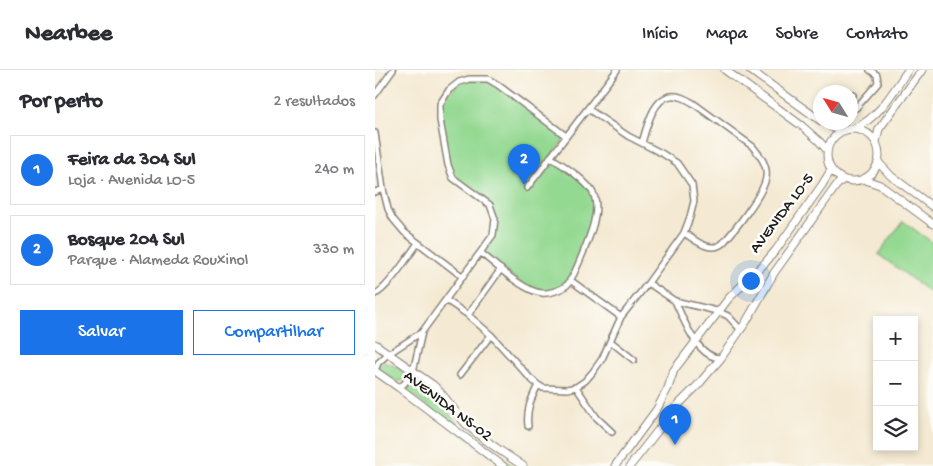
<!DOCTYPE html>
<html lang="pt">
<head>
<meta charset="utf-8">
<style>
	:root { --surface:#fff; --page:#f7f7f7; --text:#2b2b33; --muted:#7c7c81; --line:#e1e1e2; --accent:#1a73e8 }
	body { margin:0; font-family:"Gochi Hand",sans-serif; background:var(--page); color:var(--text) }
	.controls { position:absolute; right:15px; bottom:15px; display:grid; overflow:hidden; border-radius:0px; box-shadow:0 2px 8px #0003 }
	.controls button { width:45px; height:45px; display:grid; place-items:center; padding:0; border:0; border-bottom:1px solid var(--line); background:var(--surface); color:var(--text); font:25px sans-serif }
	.compass { position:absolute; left:438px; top:15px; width:45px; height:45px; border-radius:50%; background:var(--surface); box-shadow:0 2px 8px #0003; rotate:307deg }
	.you { position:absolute; left:375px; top:210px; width:18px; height:18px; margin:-12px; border:4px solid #fff; border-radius:50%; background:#1a73e8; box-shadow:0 0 0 8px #1a73e833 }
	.badge { display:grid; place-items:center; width:32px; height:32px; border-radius:50%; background:var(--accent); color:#fff; font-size:16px; font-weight:700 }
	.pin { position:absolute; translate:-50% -41px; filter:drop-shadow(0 1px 2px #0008) }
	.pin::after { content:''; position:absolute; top:26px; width:18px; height:15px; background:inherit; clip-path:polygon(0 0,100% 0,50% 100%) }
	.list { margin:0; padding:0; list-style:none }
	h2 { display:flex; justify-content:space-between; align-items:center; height:65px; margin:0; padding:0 20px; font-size:21px }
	h2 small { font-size:16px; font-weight:400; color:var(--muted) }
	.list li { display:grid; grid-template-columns:32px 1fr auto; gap:15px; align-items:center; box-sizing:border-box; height:70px; margin:0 10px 10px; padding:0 10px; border:1px solid var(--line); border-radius:0px }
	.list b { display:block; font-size:19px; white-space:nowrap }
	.list p { margin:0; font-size:16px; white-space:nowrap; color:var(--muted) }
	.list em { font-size:16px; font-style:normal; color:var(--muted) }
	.actions { display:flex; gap:10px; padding:15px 20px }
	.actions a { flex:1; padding:11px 0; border:1px solid var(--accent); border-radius:0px; text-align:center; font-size:18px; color:var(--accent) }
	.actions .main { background:var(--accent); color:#fff }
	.icon { flex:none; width:28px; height:28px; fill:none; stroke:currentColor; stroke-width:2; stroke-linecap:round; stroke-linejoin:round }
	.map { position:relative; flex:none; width:558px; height:396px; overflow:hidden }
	header { display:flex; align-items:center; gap:30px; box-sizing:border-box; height:70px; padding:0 25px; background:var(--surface); border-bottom:1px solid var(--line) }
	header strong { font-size:24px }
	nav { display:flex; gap:28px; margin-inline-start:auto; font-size:18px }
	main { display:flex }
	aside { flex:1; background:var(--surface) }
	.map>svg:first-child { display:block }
	.green { fill:#94d992; stroke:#587a57 }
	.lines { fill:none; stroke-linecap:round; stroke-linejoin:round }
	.street-casing { stroke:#888277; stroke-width:8 }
	.secondary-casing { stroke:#888277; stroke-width:9 }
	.street { stroke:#fff; stroke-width:5 }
	.secondary { stroke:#fff; stroke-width:7 }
	.labels { text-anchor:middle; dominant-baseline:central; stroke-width:5; stroke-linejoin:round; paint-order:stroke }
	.street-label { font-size:16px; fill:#1c1c1c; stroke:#fdfcf7 }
</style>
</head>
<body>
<header>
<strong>Nearbee</strong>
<nav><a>Início</a><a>Mapa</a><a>Sobre</a><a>Contato</a></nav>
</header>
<main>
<aside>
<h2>Por perto<small>2 resultados</small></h2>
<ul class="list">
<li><span class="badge">1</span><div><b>Feira da 304 Sul</b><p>Loja · Avenida LO-5</p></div><em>240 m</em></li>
<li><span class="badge">2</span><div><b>Bosque 204 Sul</b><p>Parque · Alameda Rouxinol</p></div><em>330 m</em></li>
</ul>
<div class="actions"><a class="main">Salvar</a><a>Compartilhar</a></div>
</aside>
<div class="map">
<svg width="558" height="396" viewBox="0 0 558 396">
	<rect width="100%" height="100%" fill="#fdfcf7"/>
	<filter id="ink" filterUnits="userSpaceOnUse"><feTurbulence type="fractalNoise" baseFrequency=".02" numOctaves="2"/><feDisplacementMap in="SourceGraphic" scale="10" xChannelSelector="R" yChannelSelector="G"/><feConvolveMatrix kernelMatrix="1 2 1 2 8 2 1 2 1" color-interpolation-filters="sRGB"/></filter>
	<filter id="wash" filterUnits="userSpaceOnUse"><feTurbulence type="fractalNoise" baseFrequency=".0096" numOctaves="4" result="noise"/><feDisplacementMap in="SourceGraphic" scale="20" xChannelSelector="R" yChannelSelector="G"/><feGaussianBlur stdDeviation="1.12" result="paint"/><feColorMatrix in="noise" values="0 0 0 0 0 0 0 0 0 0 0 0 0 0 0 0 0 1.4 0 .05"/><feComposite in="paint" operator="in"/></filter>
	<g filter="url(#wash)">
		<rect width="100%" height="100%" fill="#f4e9d2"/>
		<path class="green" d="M113 9 191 66 176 87 190 97 219 123V153L192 215 166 223 153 218 106 183 118 165 120 149 115 135 78 108 73 95 65 34 84 12Z
			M528 151 558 173 557 224 503 184Z
			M7 292C16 294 32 298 28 310L21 312 3 300V296Z
			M36 309 57 322 86 358 138 396H130L29 319C33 317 36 314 36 309Z"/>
	</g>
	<g filter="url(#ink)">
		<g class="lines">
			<g class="street-casing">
				<path id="street" d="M0 25 18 0
					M476 29 478 25
					M476 35 479 38H481L503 13 502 5 495 0
					M0 63 8 119 13 139 18 149 29 162 88 207
					M267 73C271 59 278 28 296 26 304 25 311 29 318 33L377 76C384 84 393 95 391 107 390 122 359 161 348 173 336 184 320 170 309 163
					M152 118 242 0
					M0 122 8 119
					M106 183C120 194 149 222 167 223 174 224 186 220 192 215 199 208 217 162 219 151 221 143 222 133 219 125 214 112 187 94 175 87
					M195 210 246 247
					M273 213 300 231 342 241 353 246 366 260
					M0 224C12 220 34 185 43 173
					M71 230 93 245 116 265 155 308 163 315 168 318 192 319 201 317 210 311 217 303 227 289 246 247 273 213 309 163 315 147 319 131 317 115 302 93 288 84 253 66 213 39
					M300 231C309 250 322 288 346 288
					M93 245 126 199
					M235 271 259 290
					M0 300 3 293 13 284 47 262 118 165 120 149 115 135 78 108 73 95 65 50V34L74 20 84 12 94 9H113L123 15 191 66
					M85 305 116 265
					M23 317 29 314 38 302 47 262
					M201 317 222 348 237 362
					M153 356C151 340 156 329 163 315"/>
			</g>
			<g class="secondary-casing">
				<path id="secondary" d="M350 0 427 56 444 71 452 80
					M375 0 446 51
					M449 52 465 62
					M480 58C505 47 518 21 533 0
					M452 85a26 26 0 1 1 52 0a26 26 0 1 1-52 0Z
					M501 72 504 59 547 0
					M503 92 516 106 558 137
					M488 109 505 115 558 154
					M0 274 58 315C71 326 79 342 91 354 108 370 129 383 148 396
					M0 301 23 317 128 396
					M240 396 282 339 293 318 299 300 354 228 390 193 401 180 447 115 456 100
					M255 396 302 336 323 315 346 288 371 252 399 203 461 116 467 110"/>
			</g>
			<use href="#street" class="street"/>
			<use href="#secondary" class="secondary"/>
		</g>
	</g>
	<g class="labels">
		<g class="street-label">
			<text transform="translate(408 144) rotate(-53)">AVENIDA LO-5</text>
			<text transform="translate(72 337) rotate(37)">AVENIDA NS-02</text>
		</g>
	</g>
</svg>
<div class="controls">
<button>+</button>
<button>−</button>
<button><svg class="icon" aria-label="layers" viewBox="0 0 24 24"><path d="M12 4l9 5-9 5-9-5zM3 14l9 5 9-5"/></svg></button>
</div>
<svg class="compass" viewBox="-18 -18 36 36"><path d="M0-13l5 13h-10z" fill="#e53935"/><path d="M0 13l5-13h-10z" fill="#7c7c81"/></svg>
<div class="you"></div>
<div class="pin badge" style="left:300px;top:375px">1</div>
<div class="pin badge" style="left:149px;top:115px">2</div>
</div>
</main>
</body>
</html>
